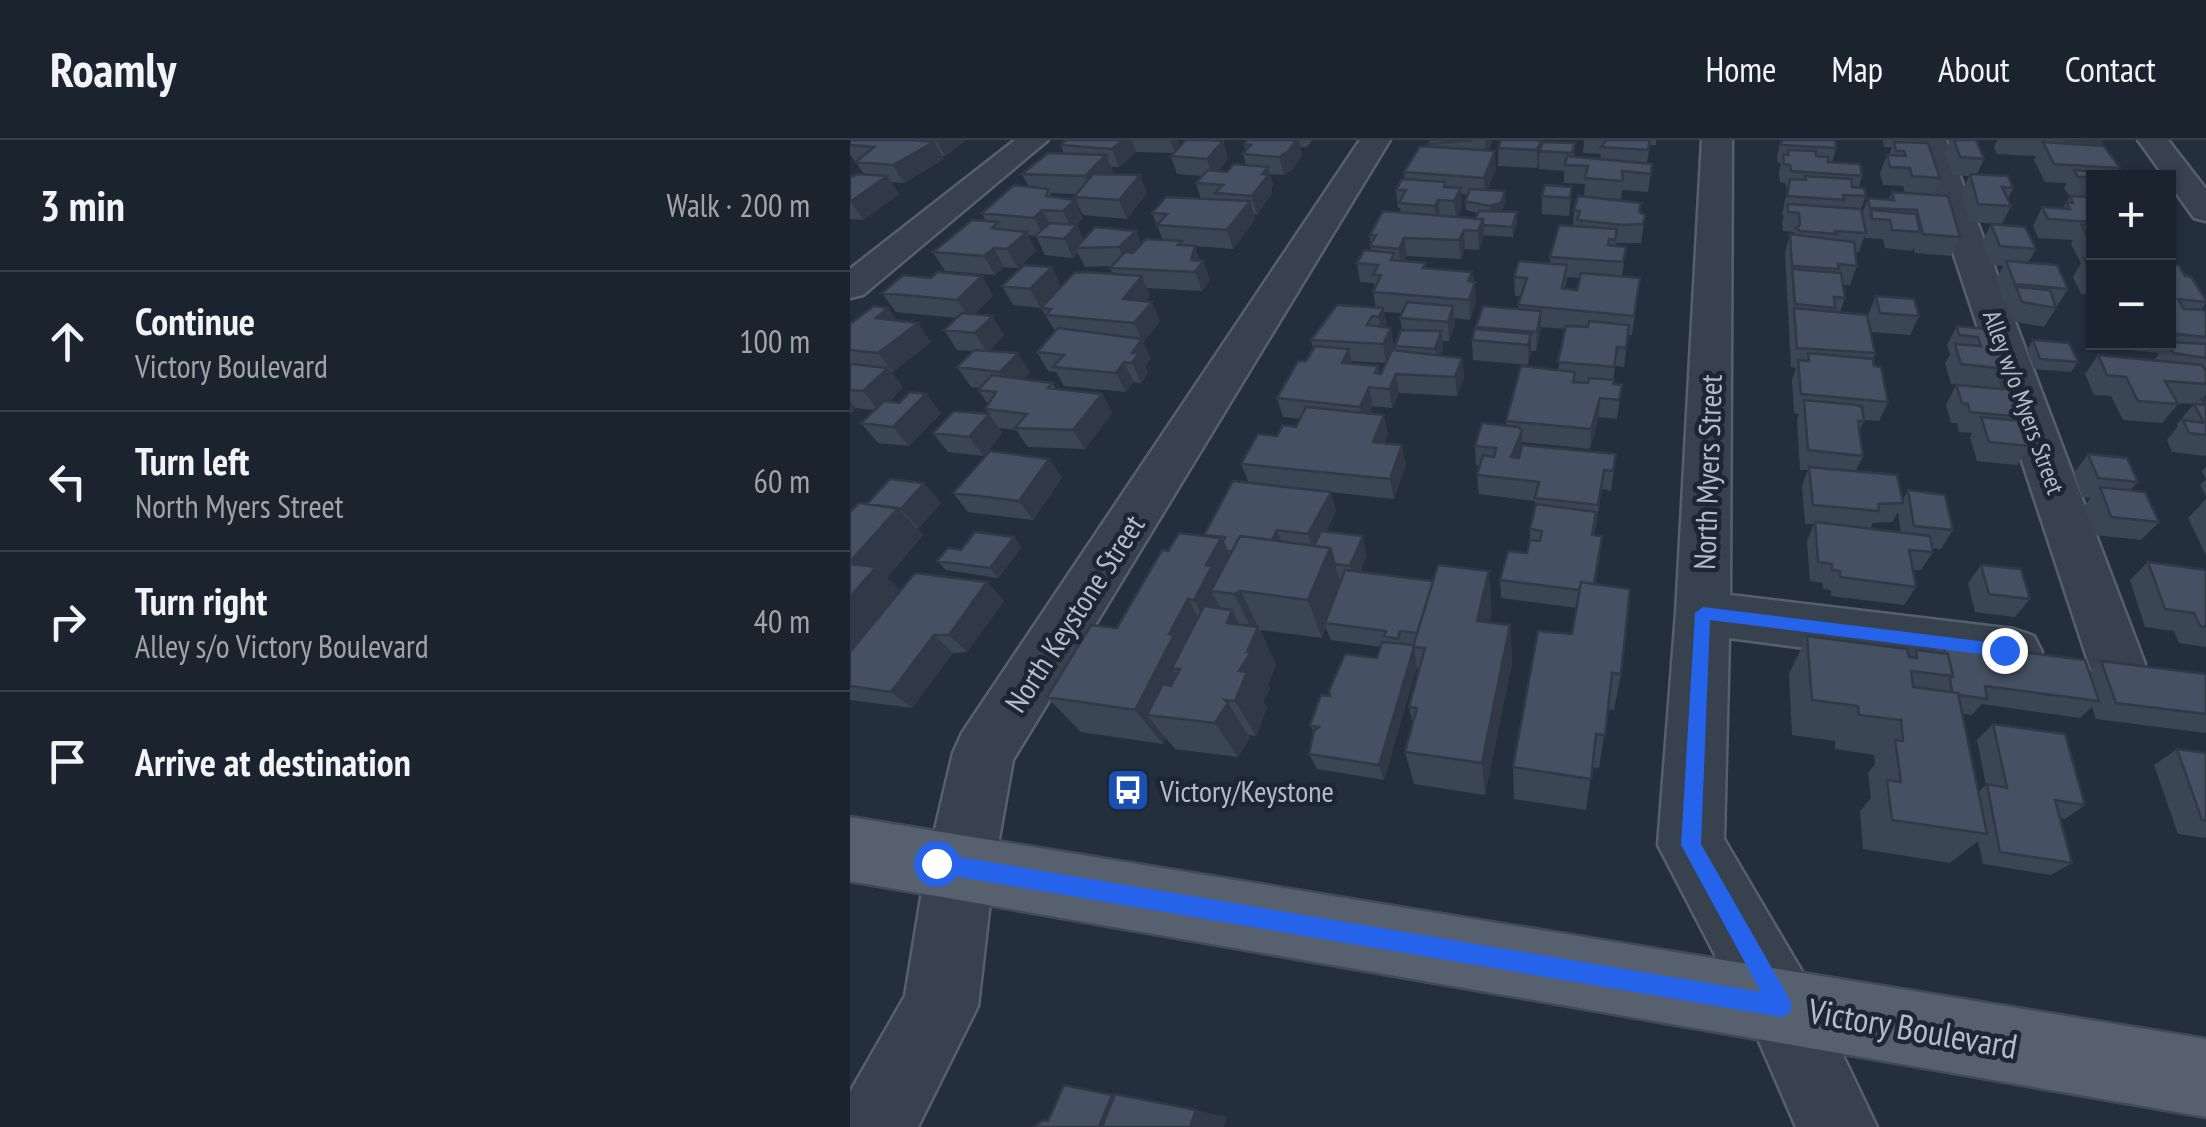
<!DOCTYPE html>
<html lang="en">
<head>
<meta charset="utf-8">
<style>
	:root { --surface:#1b232e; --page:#242b36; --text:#f1f3f6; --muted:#a0a4aa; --line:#39404a }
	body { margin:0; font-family:"PT Sans Narrow",sans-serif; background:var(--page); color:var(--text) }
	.controls { position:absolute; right:30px; top:30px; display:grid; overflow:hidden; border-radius:0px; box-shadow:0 2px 8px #0004 }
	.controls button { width:90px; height:90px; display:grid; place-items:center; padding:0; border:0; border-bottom:2px solid var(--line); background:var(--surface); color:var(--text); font:50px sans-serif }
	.stop { position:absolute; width:30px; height:30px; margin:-22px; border:8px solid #2563eb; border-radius:50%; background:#fff }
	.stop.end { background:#2563eb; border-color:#fff; box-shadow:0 2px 10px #0008 }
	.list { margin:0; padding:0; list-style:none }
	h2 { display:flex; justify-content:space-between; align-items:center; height:130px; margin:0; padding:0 40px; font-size:42px }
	h2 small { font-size:32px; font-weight:400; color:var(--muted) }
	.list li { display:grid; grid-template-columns:65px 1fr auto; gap:30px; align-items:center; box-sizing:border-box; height:140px; padding:0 40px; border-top:2px solid var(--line) }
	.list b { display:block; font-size:38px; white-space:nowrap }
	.list p { margin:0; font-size:32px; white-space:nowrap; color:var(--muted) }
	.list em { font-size:32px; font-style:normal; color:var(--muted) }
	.icon { flex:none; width:55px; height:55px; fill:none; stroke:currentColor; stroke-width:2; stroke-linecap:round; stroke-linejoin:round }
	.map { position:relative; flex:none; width:1356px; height:987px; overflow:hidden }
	header { display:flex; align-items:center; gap:60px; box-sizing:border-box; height:140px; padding:0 50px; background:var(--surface); border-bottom:2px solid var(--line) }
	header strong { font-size:48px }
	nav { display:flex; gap:55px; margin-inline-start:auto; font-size:35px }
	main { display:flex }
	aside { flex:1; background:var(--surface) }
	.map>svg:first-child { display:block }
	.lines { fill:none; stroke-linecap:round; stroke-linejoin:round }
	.minor-casing { stroke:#565f6c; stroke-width:5 }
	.major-casing { stroke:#414a57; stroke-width:5 }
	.minor { fill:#38414e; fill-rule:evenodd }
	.major { fill:#56606e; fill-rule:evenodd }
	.wall { fill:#3b4654; fill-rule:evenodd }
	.shaded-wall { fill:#303945 }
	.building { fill:#455162; stroke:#303945; stroke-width:2.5 }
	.route { fill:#2563eb }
	.labels { text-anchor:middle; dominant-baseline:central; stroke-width:9; stroke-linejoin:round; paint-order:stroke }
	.far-street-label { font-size:25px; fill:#b4bcc9; stroke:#1d2633 }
	.street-label { font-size:30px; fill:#b4bcc9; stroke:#1d2633 }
	.poi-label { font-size:30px; fill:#b4bcc9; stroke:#1d2633; text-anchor:start }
	.near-street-label { font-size:35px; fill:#b4bcc9; stroke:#1d2633 }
</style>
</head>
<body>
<header>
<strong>Roamly</strong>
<nav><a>Home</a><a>Map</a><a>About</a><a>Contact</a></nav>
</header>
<main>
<aside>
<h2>3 min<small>Walk · 200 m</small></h2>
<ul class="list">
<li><svg class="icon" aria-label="ahead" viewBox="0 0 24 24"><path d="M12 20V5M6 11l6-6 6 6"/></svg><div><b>Continue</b><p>Victory Boulevard</p></div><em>100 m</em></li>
<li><svg class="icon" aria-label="left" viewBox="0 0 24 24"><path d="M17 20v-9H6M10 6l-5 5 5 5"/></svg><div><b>Turn left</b><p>North Myers Street</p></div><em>60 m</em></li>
<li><svg class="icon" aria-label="right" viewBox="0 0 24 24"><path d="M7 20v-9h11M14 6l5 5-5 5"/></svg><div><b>Turn right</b><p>Alley s/o Victory Boulevard</p></div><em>40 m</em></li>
<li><svg class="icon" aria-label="arrive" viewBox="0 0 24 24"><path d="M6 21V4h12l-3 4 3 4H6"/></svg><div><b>Arrive at destination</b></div></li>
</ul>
</aside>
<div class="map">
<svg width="1356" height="987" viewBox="0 0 1356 987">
	<rect width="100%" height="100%" fill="#242f3e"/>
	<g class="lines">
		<g class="minor-casing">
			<path id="minor" d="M165 0H198L13 155 0 158V129Z
				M510 0H540L163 620 144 727 128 866 68 987H0V952L55 856 76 727 103 613 112 593Z
				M852 0H882L880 455 1164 489 1184 496 1192 512 1184 528 1164 535 879 498 874 699 957 840 1027 987H946L905 892 808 705 826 473Z
				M1066 0H1096L1295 524 1287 541 1267 548 1247 541 1239 524Z
				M1288 0H1318L1356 49V81L1344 78Z"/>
		</g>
		<g class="major-casing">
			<path id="major" d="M0 677 1356 899V977L0 741Z"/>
		</g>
		<use href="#minor" class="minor"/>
		<use href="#major" class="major"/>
	</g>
	<path class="wall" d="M0 0H116L95 16H92L94 19 54 43 41 42 49 54 13 80 0 79V37L14 34 0 14Z
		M216 0H328L330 7 373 1 378 19 368 31 377 32 396 25 393 14 396 12 394 4 397 0H462L457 7H450L452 15 443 29 434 35 420 34 423 45 421 47 422 53 407 75 404 74 405 80 383 109 333 105 350 121H353L360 140 352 151 297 148 300 156 295 161 310 181 293 203 301 219 295 226 298 233 291 243 284 242 276 252 214 246 206 232 198 231 187 212 205 191 191 168 263 134 260 128 262 126 235 127 228 113 223 118 195 115 186 96 178 95 186 111 168 128 154 127 145 135 95 131 83 112 136 81 132 73 179 47 172 34 214 14 211 5ZM286 12 324 13 321 16 327 34 352 36 346 43 351 59 302 73 313 100 291 104 234 99 226 85 233 78 202 56 200 53 227 54 224 57 233 75 277 79 297 53 290 35 262 34 264 33 261 27H269Z
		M580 0H643L639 10 646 29 637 50 656 61 651 71 667 82 663 97 633 95 629 110 615 109 611 119 557 116 554 121 576 128 622 132 626 161 620 180 604 178 605 185 599 201H592L593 210 591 215 612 218 614 237 607 256 549 253 542 268 523 266 519 273 538 294 534 303 556 324 544 359 481 352 486 371 476 391 517 415 510 432 642 471 639 483 660 485 662 523 635 655 564 644 555 612 563 584 559 567 568 532 567 526 534 640 467 629 459 614 464 592 460 585 480 556 527 518 531 507 481 500 476 488 472 498 410 490 426 525 418 545 420 549 413 561 417 568 406 596 398 595 400 598 388 617 325 609 316 598 313 604 231 592 197 557 267 488 318 411 355 396 399 343 391 324 427 296 446 287 450 279 433 277 427 258 456 221 463 208 461 200 526 168 523 152 525 148 524 143 510 142 507 123 521 111 520 95 551 73 550 68H548L546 50 555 39 554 32 578 6ZM611 54 618 55 615 61 616 70 628 73 625 79 607 77 612 67ZM534 172 552 173 550 178 552 190 545 206V210H543L544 207 537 187ZM502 221 536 223 531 234H529L528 226 502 224Z
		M734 0H806V5H800L797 23 802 24 798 52 772 50 771 59 739 57 790 72 795 75 791 103H766V106L776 107 772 137 790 138 782 195H778L774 227 765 226 763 244 772 245 767 279 749 277 740 309 672 302V305L766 314 761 351 752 349 744 395 750 414 745 444 771 534 764 570 758 569 749 628 742 627 736 670 664 659 663 627 722 494 727 468 651 458 650 440 677 413 680 400V389L685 369V361L629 354 627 335 630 326 626 325 625 306 656 286V281L708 230 716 189 691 187 686 211H681L678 225 623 220 622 200 626 187 668 169 671 156H665L664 137 700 124V117L723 86 724 70 734 56 735 44 714 43V31L689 29V21L687 28 648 26V8L691 1 690 9 725 3 724 16 750 19 751 14 733 13ZM717 137 730 138 727 150 715 149Z
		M931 0 986 8 982 23 1012 36 1009 47 1016 56 1011 69 1012 75 1018 58 1039 59 1042 52 1055 53 1053 46 1033 45 1030 33 1037 15H1039L1042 7H1034L1033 0H1068L1067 2 1090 38 1084 55 1110 97 1101 116 1065 113 1064 107 1062 111 1035 108 1033 99 1015 98V95L1009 112H1005L1007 126 1000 145H992L995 158 990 172 1025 213 1023 219 1024 226 1038 262 1029 281 1014 280 1010 290 1013 316 1006 331 1052 361 1058 350 1103 390 1091 409 1082 408 1083 412 1071 430H1063L1066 447 1054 465 981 456V450L973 449V443L960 441 957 401 964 384H955L952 346 958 330H950L947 280 949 274 944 273 942 239 946 228 941 227 935 113 940 94H944V92L933 91 932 83 934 75H932L937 50 935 43 930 42 929 32 931 23H928L927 16ZM1048 372 1051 393 1020 389 1023 383 1042 382Z
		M1100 0H1126L1134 19 1127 34 1163 48 1158 59 1161 66 1152 84 1119 82 1112 52 1119 36 1103 35 1095 14Z
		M1147 0H1251L1252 3 1251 6 1270 28 1267 32 1244 38V155L1231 154 1223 137 1231 123 1221 104 1223 100 1188 98 1183 86 1192 67 1213 68 1220 56H1232L1219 55 1214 48 1217 43 1195 42 1184 20 1186 16 1147 14 1144 7Z
		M722 47 719 76 692 74V56Z
		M1141 84 1186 109 1178 123 1218 149 1194 187 1162 181 1156 166 1157 164 1154 163 1146 140 1153 126 1141 125 1132 103Z
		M1318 125 1335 136 1356 160V163L1351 170 1356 173V255L1353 259H1356V316L1322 312 1317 300 1328 286 1327 284 1344 264 1327 263 1328 264 1312 283 1273 280 1261 256 1244 255 1235 234 1248 215 1304 220 1309 213 1280 210 1277 202H1318Z
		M202 127 211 146 191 168 163 165 152 146Z
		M132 136 143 156 124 174 154 195 139 211 180 232 174 239 203 243 206 249 252 254 262 273 235 309 178 307 166 290 149 288 152 293 134 316 98 312 83 293 139 274 135 269 138 264 128 250 130 248 121 247 107 227 123 211 107 210 94 190 107 178 46 172 32 153 81 138Z
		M1026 156 1069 176 1060 195 1022 192 1018 175Z
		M47 180 81 202 43 232H41L53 247 39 262 49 263 76 254 91 273 59 306 28 303 11 283 24 270 6 268 0 274V184Z
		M1107 186 1146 190 1157 229 1146 248 1101 244 1095 223 1100 215 1097 205Z
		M1183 200 1228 222 1221 232 1184 229 1177 210Z
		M1150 242 1174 277 1171 281 1180 306 1167 325 1127 321 1120 297 1122 293 1109 292 1107 283H1101L1096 265 1106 245 1146 248Z
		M1238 314 1288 342 1280 350 1309 382 1291 400 1245 395 1234 366 1241 358 1232 357 1224 333Z
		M199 319 212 338 183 380 118 372 103 353Z
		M1356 327V356L1350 345 1356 339 1352 331Z
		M74 343 91 363 69 388H67L73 395 37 438 50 450 137 442 154 461 117 512 103 513 62 568 0 560V372Z
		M1356 359V415L1338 378Z
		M172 407 148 438 96 430 87 421 111 410Z
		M1298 422 1356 430V507L1329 503 1324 491 1295 487 1280 440Z
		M1131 425 1180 459 1165 477 1125 472 1118 443Z
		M957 496 1061 517 1066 510 1085 512 1093 502 1239 532 1251 521 1356 534V593L1246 579 1242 567 1230 578 1132 564 1122 575 1113 574 1128 652 1136 645 1127 600 1143 584 1235 665 1215 679 1210 678 1222 723 1201 735 1133 724 1128 701 1100 723 1013 709 1010 671 1021 658 1018 633 1025 624 1024 615 985 609V601L942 595 939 534Z
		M1327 609 1356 613V698L1328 694 1304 625Z"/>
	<path class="shaded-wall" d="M86 0H116L95 16Z
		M273 0H282L286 12 269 27 262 9Z
		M320 0H328L330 8 325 13Z
		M446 0H449L452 15 443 29 434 35 429 17Z
		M635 0H643L636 17Z
		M373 1 378 19 363 37 357 19Z
		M691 1 689 21 687 28V10Z
		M84 2 94 19 54 43 43 25Z
		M645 11 646 29 635 56 634 38Z
		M256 15 264 33 243 54 235 36Z
		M418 27 423 45 421 47 422 53 407 75 402 56 412 34Z
		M290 35 297 53 277 79 269 60Z
		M37 36 49 54 13 80 1 62Z
		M611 48 612 67 606 80 604 61Z
		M655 51 656 61 651 73 641 75 640 66Z
		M225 60 233 78 222 90 213 71Z
		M588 60 590 79 587 85 585 66Z
		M400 61 405 80 383 109 377 90Z
		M192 70 202 88 194 97 184 78Z
		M667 72V82L663 97 662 87Z
		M633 79 634 98 629 110 628 91Z
		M227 85 236 104 226 108 228 113 223 118 214 99Z
		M614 90 615 109 611 119 609 100Z
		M286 91 293 110 277 126 269 107Z
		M177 92 186 111 168 128 157 109Z
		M554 98 557 116 551 128 549 109Z
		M345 106 351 124 353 121 360 140 352 151 341 120Z
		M144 108 154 127 145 135 134 116Z
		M202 127 211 146 191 168 180 149Z
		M622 132 623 148 625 142 626 161 620 180 618 141Z
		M132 136 143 156 120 179 107 160Z
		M292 136 300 156 281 178 273 159Z
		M302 162 310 181 293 203 301 219 295 226 298 233 291 243 282 223V213L292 200 284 183Z
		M603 166 605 185 599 201 598 182Z
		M38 168 52 187 26 178Z
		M533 168 537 188 532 197 529 177Z
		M691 171V190L686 211 687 192Z
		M143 176 154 195 138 213 125 193Z
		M68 183 81 202 43 232 28 213Z
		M541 188 544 207 536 223 533 204Z
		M591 191 593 210 587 228 585 209Z
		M681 194V213L678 225V205Z
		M499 209 503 228 492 223Z
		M168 213 180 232 163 251 150 232Z
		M612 218 614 237 607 256 605 237Z
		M274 222 284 242 276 252 266 233Z
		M38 228 53 247 29 271 13 251Z
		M546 234 549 253 542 268 539 249Z
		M519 247 523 266 514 286 510 267Z
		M76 254 91 273 59 306 43 287Z
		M252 254 262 273 235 309 223 290Z
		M750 258 749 277 740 309 741 289Z
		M0 261 6 268 0 274Z
		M139 274 152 293 134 316 119 297Z
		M534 275 538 294 527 321 523 302Z
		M672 291V311L662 337 661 317Z
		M552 305 556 324 544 359 540 339Z
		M199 319 212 338 183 380 169 361Z
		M74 343 91 363 69 388 51 369Z
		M481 352 486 371 464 412 458 394Z
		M48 368 73 395 37 438 53 453 0 518V422Z
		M427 390 434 408 415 415Z
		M513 396 517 415 506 444 500 426Z
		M164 397 172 407 148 438 140 428Z
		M371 398 390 438 361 451 376 478 366 499 344 460 356 425Z
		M480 408 492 448 475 483 476 488 472 498 458 460Z
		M639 431 642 471 630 519 627 481Z
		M137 442 154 461 117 512 99 495Z
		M391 451 426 525 418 545 420 549 413 561 417 568 406 596 385 561 389 531 377 483 382 470 400 505 403 493 384 454Z
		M338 459 360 498 330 529 322 528 339 552 297 575 316 598 313 604 285 570 319 494Z
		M660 485 662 523 635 655 632 623Z
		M84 495 103 513 62 568 41 552Z
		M564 509 567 526 534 640 529 625Z
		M378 563 400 598 388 617 365 583Z
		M262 955 280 959 269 987H249Z
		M346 970 377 977 374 987H340Z"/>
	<path class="building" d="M0 0H61L84 2 43 25 6 22 24 7 0 5Z
		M216 0H273L262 9 211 5Z
		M336 0H355L373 1 357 19 321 16Z
		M397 0H446L439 11 429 17 393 14 401 5 394 4Z
		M580 0H623L578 4Z
		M651 0H683L691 1 687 10 648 8Z
		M757 0H800L798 10 751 7Z
		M931 0H985L986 8 932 5Z
		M1104 0H1126L1134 19 1110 17Z
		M1214 0H1251L1252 3Z
		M693 2 725 3 722 13 689 11Z
		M1044 2 1078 3 1090 38 1062 36 1060 28 1040 27 1037 15 1056 16 1054 11H1046Z
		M1193 2 1254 6 1270 28 1204 24Z
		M570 6 645 11 634 38 554 32Z
		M938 10 966 11V16L978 17V22L1010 24 1012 36 941 31 940 25 934 24 933 14 938 15Z
		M198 13 256 15 235 36 172 34Z
		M717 16 802 24 801 34 772 31 773 41 735 38 738 26 715 25Z
		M384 24 418 27 412 34 418 35 402 56 365 53 373 45 346 43 358 30 377 32Z
		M1224 30 1271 33 1275 38H1244V40L1242 37H1228Z
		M8 34 37 36 0 62V37Z
		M243 34 290 35 269 60 224 57Z
		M1120 34 1158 36 1163 48 1152 47 1161 66 1128 64Z
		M955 36 1001 39 1002 47 1014 48 1016 56 993 55 994 60 937 56 940 39 956 40Z
		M552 39 595 42 594 47 611 48 604 61 588 60 585 66 549 63 556 50H546Z
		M164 45 198 49 196 56 225 60 213 71 192 70 184 78 132 73Z
		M695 45 722 47 720 58 692 56Z
		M620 49 655 51 651 63 640 66 615 61Z
		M1042 52 1098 56 1110 97 1073 94 1067 70 1020 68 1018 58 1044 60Z
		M728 56 791 63 789 72 795 75 793 84 773 85 727 80 730 71 724 70Z
		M1220 56 1244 57V82L1198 79 1192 67 1220 69 1216 62 1223 63Z
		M316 57 400 61 377 90 307 85 317 74 302 73Z
		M937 64 1011 69 1016 93 985 91 986 94 950 91 946 88 950 85 949 73 938 72Z
		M1021 70 1066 74 1070 92 1042 90 1040 80 1022 79Z
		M533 71 633 79 628 91 614 90 609 100 554 98 549 109 520 106 526 95H520Z
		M629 71 667 72 662 87 633 85V79H625Z
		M122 80 148 82 142 88 147 89 177 92 157 109 144 108 134 116 83 112Z
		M200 83 227 85 214 99 185 96Z
		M1141 84 1175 87 1186 109 1150 106Z
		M709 85 767 89 765 100 759 99 758 105 776 107 773 122 700 117Z
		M1232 85 1244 86V106H1243Z
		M245 87 286 91 269 107 226 108Z
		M940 94 1004 102 1007 126 988 124 989 129 942 126Z
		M296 99 332 101 328 105 345 106 341 120 353 121 345 132 260 128 275 112 283 113Z
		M514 110 544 113 541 120 576 123 573 128 622 132 618 141 625 142 619 160 523 152 531 135H523L528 125 507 123Z
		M1234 118H1244V135H1243Z
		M669 121 717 125 712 148 727 150 731 133 790 138 784 176 668 165 677 138 664 137Z
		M1156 121 1207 125 1218 149 1165 144Z
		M174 125 202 127 180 149 152 146Z
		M1318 125H1329L1335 136 1341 137 1356 160V162L1328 159 1334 169 1354 170 1356 173V197L1318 193V160L1322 161 1318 155Z
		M942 129 991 133 995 158 984 157 985 168 945 164Z
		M87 132 132 136 107 160 32 153 53 135 81 138Z
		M236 132 292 136 273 159 302 162 284 183 196 175 201 169 191 168 224 133Z
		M1166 147 1200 150 1206 168 1172 162Z
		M1026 156 1064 159 1069 176 1030 173Z
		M557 162 603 166 598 182 550 178Z
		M487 165 533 168 529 177 522 176 517 185 541 188 533 204 461 200Z
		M24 166 38 168 26 178 68 183 28 213 0 210V184Z
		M633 166 691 171 687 192 626 187Z
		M944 168 1017 175 1025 213 947 208Z
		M112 173 143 176 125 193 94 190Z
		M739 181 779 185 776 208 767 207 764 227 708 222 716 186 738 187Z
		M1107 186 1146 190 1157 229 1111 224 1105 204 1131 206 1128 197 1109 195Z
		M208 188 292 199 282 213H289L282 223 274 222 266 233 203 227 214 215 187 212Z
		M625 189 681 194 678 205 622 200Z
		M551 190 591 191 585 209 545 206Z
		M1183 200 1219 203 1228 222 1190 219Z
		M1318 202 1356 204V218L1323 213Z
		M465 206 499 209 492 223 528 226 525 233 531 234 542 210 612 218 605 237 546 234 539 249 519 247 510 267 427 258 448 221H456Z
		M124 210 168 213 150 232 107 227Z
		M958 213 1023 219 1024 226 1031 227 1038 262 951 254 948 220 959 221Z
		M1248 215 1352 225 1356 231V244L1315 241 1328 264 1288 261 1276 237 1257 235Z
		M0 224 38 228 13 251 0 250Z
		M671 226 725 232 723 242 738 243 739 238 764 240 763 244 772 245 769 260 750 258 741 289 656 281Z
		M142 235 203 243 198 248 252 254 223 290 165 288 177 274 135 269 146 252 128 250Z
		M1150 242 1161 243 1174 277 1120 272 1118 264 1112 263 1106 245 1153 249Z
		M60 252 76 254 43 287 11 283 34 261 49 263Z
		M1352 259H1356V295L1339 293 1333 280 1354 283 1344 264 1356 265Z
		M954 260 1007 265 1012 267 1014 281H1008L1013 316 958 310Z
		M456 267 534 275 523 302 552 305 540 339 391 324 408 294 427 296 433 285 446 287Z
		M104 271 139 274 119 297 83 293Z
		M1131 277 1171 281 1180 306 1139 302Z
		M632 283 669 287 672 291 661 317 669 318 672 305 766 314 763 331 754 330 748 365 685 358 689 342 627 335 633 315 644 317 646 308 625 306Z
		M140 311 199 319 169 361 103 353Z
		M1238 314 1277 318 1288 342 1248 338Z
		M959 327 1047 335 1053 363 1028 364 1029 371 963 365Z
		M40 339 74 343 51 369 17 364Z
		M383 341 481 352 458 394 427 390 422 400 390 396 382 411H377L373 402 375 397 354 395Z
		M1250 347 1295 352 1309 382 1261 377Z
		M1058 350 1095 355 1103 390 1064 386Z
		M9 363 48 368 0 422V372Z
		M686 364 746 372 742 395 752 396 744 444 731 442 729 450 650 440 658 411 677 413 680 400 690 401 692 391 680 389Z
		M965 382 1080 396 1083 412 1059 410 1066 447 990 437V431L982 430V424L968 422Z
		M471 391 513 396 500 426 485 424 480 408 464 406Z
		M125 392 164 397 140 428 87 421 98 408 111 410Z
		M329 393 371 398 356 425 362 426 344 460 338 459 319 494 324 495 285 570 197 557 241 485 267 488 312 410 318 411Z
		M390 396 480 408 458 460 391 451 384 454 361 451Z
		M1298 422 1356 430V487L1350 486 1344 473 1315 469Z
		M0 424 26 427 0 457Z
		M588 425 639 431 627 481 660 485 632 623 555 612 567 568 559 567 575 508 563 507Z
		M1131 425 1171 429 1180 459 1139 454Z
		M495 430 583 441 567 493 550 491 548 499 534 496 536 491 475 483Z
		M65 433 137 442 99 495H84L41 552 0 546V512Z
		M731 442 780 449 771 534 762 533 755 595 746 594 741 639 663 627 688 491 722 494Z
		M354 466 382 470 377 483 408 487 397 512H401L389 531 397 532 385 561 375 560 378 563 365 583 297 575 313 544 321 546 330 529 322 528Z
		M957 496 1057 509 1059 517 1067 518 1066 510 1098 514 1103 536 1061 531 1063 547 1108 553 1137 694 1042 680 1037 640 1051 642 1045 600 1053 601 1051 580 1009 575 1008 566 962 560Z
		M532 502 564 505V507L529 625 459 614 464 591 469 587 460 585 471 555 480 556 479 551 495 514 527 518Z
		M1093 502 1235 520 1249 561 1135 546 1137 559 1109 555 1108 553 1102 552 1100 539 1103 536 1098 514 1095 513Z
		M1251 521 1356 534V574L1266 563Z
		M1143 584 1215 594 1235 665 1205 660 1222 723 1150 712 1137 644 1157 648Z
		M1327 609 1356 613V681L1352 680Z
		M214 945 262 955 249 987H184L193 980 198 981Z
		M265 954 346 970 340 987H252Z"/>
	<path class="route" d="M853 467 1154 504 1163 510 1154 517 860 480 851 704 939 858 942 866 939 874 931 877 86 733 76 723 86 713 911 852 831 705 845 473Z"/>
	<defs>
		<g id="bus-square" transform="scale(2.25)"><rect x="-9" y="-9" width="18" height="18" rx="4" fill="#1a4fb4" stroke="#1d2633"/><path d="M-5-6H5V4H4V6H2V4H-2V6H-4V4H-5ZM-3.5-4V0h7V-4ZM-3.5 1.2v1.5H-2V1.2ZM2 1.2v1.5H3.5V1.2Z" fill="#fff"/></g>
	</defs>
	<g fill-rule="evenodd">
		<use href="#bus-square" x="278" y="650"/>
	</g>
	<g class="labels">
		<g class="far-street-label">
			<text transform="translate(1174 262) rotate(70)">Alley w/o Myers Street</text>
		</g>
		<g class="street-label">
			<text transform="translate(857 332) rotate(-88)">North Myers Street</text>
			<text transform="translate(224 473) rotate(-57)">North Keystone Street</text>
		</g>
		<g class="poi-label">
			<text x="310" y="650">Victory/Keystone</text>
		</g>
		<g class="near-street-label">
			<text transform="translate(1063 888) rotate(10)">Victory Boulevard</text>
		</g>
	</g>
</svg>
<div class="controls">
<button>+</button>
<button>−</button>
</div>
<div class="stop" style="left:86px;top:723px"></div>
<div class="stop end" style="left:1154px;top:510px"></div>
</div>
</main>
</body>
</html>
